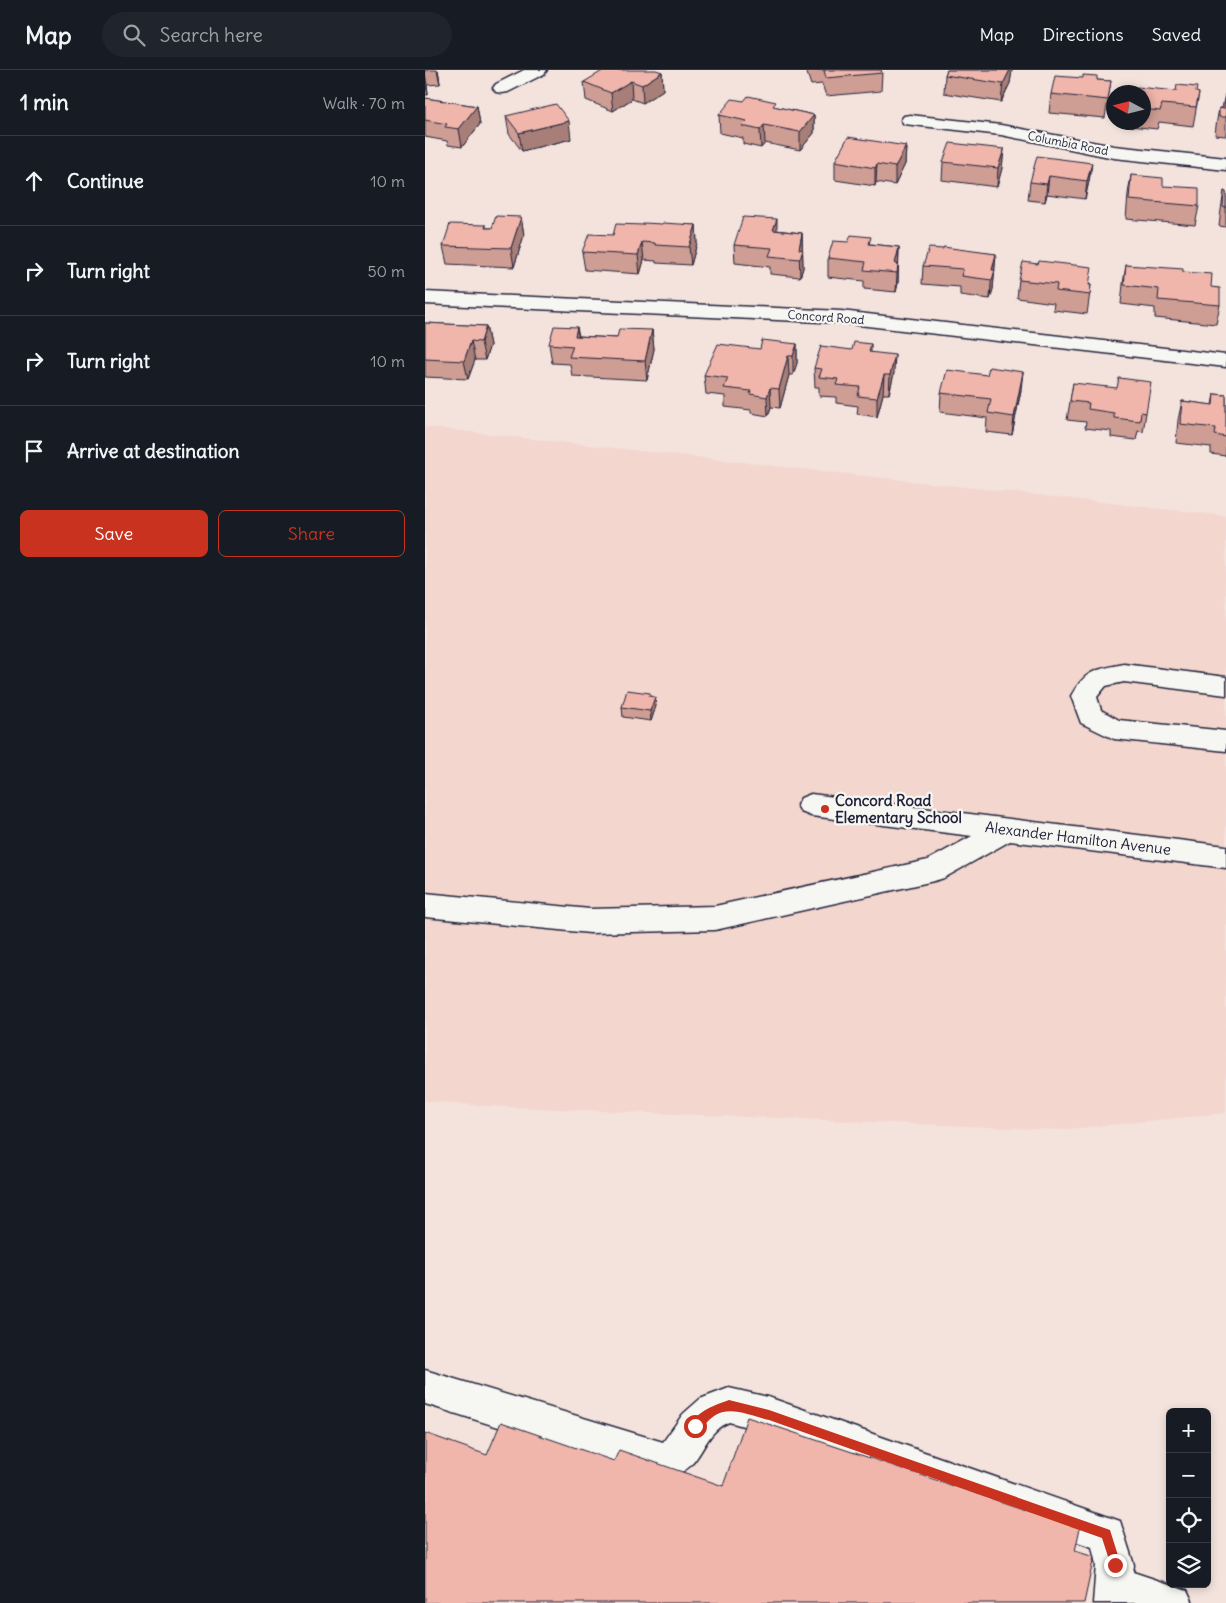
<!DOCTYPE html>
<html lang="en">
<head>
<meta charset="utf-8">
<style>
	:root { --surface:#171b24; --page:#20242c; --text:#f1f3f6; --muted:#9ea1a6; --line:#363941; --accent:#c8321e }
	body { margin:0; font-family:Delius,sans-serif; background:var(--page); color:var(--text) }
	.controls { position:absolute; right:15px; bottom:15px; display:grid; overflow:hidden; border-radius:8px; box-shadow:0 2px 8px #0003 }
	.controls button { width:45px; height:45px; display:grid; place-items:center; padding:0; border:0; border-bottom:1px solid var(--line); background:var(--surface); color:var(--text); font:25px sans-serif }
	.compass { position:absolute; left:681px; top:15px; width:45px; height:45px; border-radius:50%; background:var(--surface); box-shadow:0 2px 8px #0003; rotate:277deg }
	.stop { position:absolute; width:15px; height:15px; margin:-11px; border:4px solid #c8321e; border-radius:50%; background:#fff }
	.stop.end { background:#c8321e; border-color:#fff; box-shadow:0 1px 5px #0008 }
	.list { margin:0; padding:0; list-style:none }
	h2 { display:flex; justify-content:space-between; align-items:center; height:65px; margin:0; padding:0 20px; font-size:21px }
	h2 small { font-size:16px; font-weight:400; color:var(--muted) }
	.list li { display:grid; grid-template-columns:32px 1fr auto; gap:15px; align-items:center; box-sizing:border-box; height:90px; padding:0 20px; border-top:1px solid var(--line) }
	.list b { display:block; font-size:19px; white-space:nowrap }
	.list em { font-size:16px; font-style:normal; color:var(--muted) }
	.actions { display:flex; gap:10px; padding:15px 20px }
	.actions a { flex:1; padding:11px 0; border:1px solid var(--accent); border-radius:8px; text-align:center; font-size:18px; color:var(--accent) }
	.actions .main { background:var(--accent); color:#fff }
	.icon { flex:none; width:28px; height:28px; fill:none; stroke:currentColor; stroke-width:2; stroke-linecap:round; stroke-linejoin:round }
	.map { position:relative; flex:none; width:801px; height:1533px; overflow:hidden }
	header { display:flex; align-items:center; gap:30px; box-sizing:border-box; height:70px; padding:0 25px; background:var(--surface); border-bottom:1px solid var(--line) }
	header strong { font-size:24px }
	nav { display:flex; gap:28px; margin-inline-start:auto; font-size:18px }
	.search { width:350px; height:45px; background:var(--page); display:flex; align-items:center; gap:12px; box-sizing:border-box; padding:0 18px; border-radius:28px; color:var(--muted); font-size:19px }
	main { display:flex }
	aside { flex:1; background:var(--surface) }
	.map>svg:first-child { display:block }
	.built { fill:#f3d6ce }
	.lines { fill:none; stroke-linecap:round; stroke-linejoin:round }
	.minor-casing { stroke:#22223b; stroke-width:3 }
	.minor { fill:#f6f6f2; fill-rule:evenodd }
	.wall { fill:#ce9d93; stroke:#22223b }
	.shaded-wall { fill:#a87f78; stroke:#22223b }
	.building { fill:#f0b6ab; stroke:#22223b }
	.route { fill:#c8321e }
	.poi-dot { fill:#c8321e; stroke:#f6f6f2; stroke-width:2 }
	.labels { text-anchor:middle; dominant-baseline:central; stroke-width:4.5; stroke-linejoin:round; paint-order:stroke }
	.far-street-label { font-size:12px; fill:#22223b; stroke:#f6f6f2 }
	.poi-label { font-size:15px; font-weight:bold; fill:#22223b; stroke:#f6f6f2; text-anchor:start }
	.street-label { font-size:15px; fill:#22223b; stroke:#f6f6f2 }
</style>
</head>
<body>
<header>
<strong>Map</strong>
<div class="search"><svg class="icon" aria-label="search" viewBox="0 0 24 24"><circle cx="10" cy="10" r="6"/><path d="M15 15l6 6"/></svg>Search here</div>
<nav><a>Map</a><a>Directions</a><a>Saved</a></nav>
</header>
<main>
<aside>
<h2>1 min<small>Walk · 70 m</small></h2>
<ul class="list">
<li><svg class="icon" aria-label="ahead" viewBox="0 0 24 24"><path d="M12 20V5M6 11l6-6 6 6"/></svg><div><b>Continue</b></div><em>10 m</em></li>
<li><svg class="icon" aria-label="right" viewBox="0 0 24 24"><path d="M7 20v-9h11M14 6l5 5-5 5"/></svg><div><b>Turn right</b></div><em>50 m</em></li>
<li><svg class="icon" aria-label="right" viewBox="0 0 24 24"><path d="M7 20v-9h11M14 6l5 5-5 5"/></svg><div><b>Turn right</b></div><em>10 m</em></li>
<li><svg class="icon" aria-label="arrive" viewBox="0 0 24 24"><path d="M6 21V4h12l-3 4 3 4H6"/></svg><div><b>Arrive at destination</b></div></li>
</ul>
<div class="actions"><a class="main">Save</a><a>Share</a></div>
</aside>
<div class="map">
<svg width="801" height="1533" viewBox="0 0 801 1533">
	<rect width="100%" height="100%" fill="#f4e3dd"/>
	<filter id="ink" filterUnits="userSpaceOnUse"><feTurbulence type="fractalNoise" baseFrequency=".02" numOctaves="2"/><feDisplacementMap in="SourceGraphic" scale="10" xChannelSelector="R" yChannelSelector="G"/><feConvolveMatrix kernelMatrix="1 2 1 2 8 2 1 2 1" color-interpolation-filters="sRGB"/></filter>
	<g filter="url(#ink)">
		<path class="built" d="M0 357 801 446V1043L634 1060 60 1036 0 1031Z"/>
		<g class="lines">
			<g class="minor-casing">
				<path id="minor" d="M99 0H122L119 4 83 22 77 23 71 22 68 18 71 14Z
					M485 45 576 55 689 76 801 88V100L689 88 576 65 479 54 476 50 479 46Z
					M0 222 416 241 801 285V297L416 253 0 234Z
					M699 594 801 607V625L699 612 681 616 672 627 676 640 694 650 801 661V681L689 669 656 653 646 626C661 599 671 600 699 594Z
					M386 724 801 776V798L585 771 519 808 509 811 290 860 165 863 0 847V823L165 839 290 836 503 790 547 766 386 746 376 742 372 735 376 728Z
					M0 1300 238 1372 258 1344 275 1329 304 1318 343 1327 695 1451 709 1495 708 1502 762 1520 768 1533H668L671 1495 667 1477 343 1363 304 1352C283 1360 279 1382 265 1396 259 1402 248 1406 240 1409L0 1334Z"/>
			</g>
			<use href="#minor" class="minor"/>
		</g>
		<path class="wall" d="M0 0H13L15 14 2 15 3 25H0Z
			M381 0H456L457 3 456 21 401 26 397 14 386 15Z
			M522 0H587L585 13 576 32 519 23 520 5Z
			M237 2 238 20 218 33 207 29 188 41 161 30 159 12Z
			M672 10 686 11 680 48 624 43 626 24Z
			M751 21 774 23 768 56 734 52 732 59 705 56 706 52H718V22Z
			M800 24H801V66L790 65 791 56 794 38H797Z
			M0 28 52 36 55 54 37 77 23 75 22 71 0 67Z
			M352 37 389 45V63L375 80 340 73 336 78 318 74V68L295 63 294 45Z
			M81 46 146 69 97 81 84 64Z
			M481 76 480 94 470 115 451 112 450 116 410 110V91Z
			M579 79 577 98 572 117 517 110 518 92Z
			M667 93 664 111 660 129 622 124 620 132 603 130 605 112Z
			M706 105 738 116 774 136 770 155 701 149 703 124Z
			M799 121 801 122V157L794 156 796 140Z
			M96 147 99 165 89 197 22 194 18 176 61 155V158H67Z
			M218 155H271L272 173 266 195 231 193V191L219 190 215 204 160 200 157 182 188 165Z
			M352 160 377 163 378 198 375 207 345 204V197L310 193 309 175Z
			M446 174 474 177 473 213 471 222 439 219V211L403 207V188Z
			M518 179 571 184 568 219 565 229 535 225V217L497 214 498 196Z
			M701 195 758 202 786 217 795 235 791 254 730 248V238L696 234 698 214Z
			M594 210 666 215 662 244 628 240 629 233 592 228Z
			M0 253 61 256 65 275 60 290H50L43 309 0 307Z
			M152 257 154 266 192 268 227 260 229 279 222 310 147 306 145 294 127 293 124 274Z
			M372 274V293L368 305H364L355 338 346 337 343 346 326 343V340L300 337V326L281 324 279 305 335 279Z
			M446 274V282L469 303 464 324H458L452 347 432 344 433 336 411 333V327L394 326V317H390L389 298 427 280Z
			M648 313 721 343 718 362 713 361 711 370 686 367V361L660 358 661 352 642 350Z
			M596 320 587 365 561 362 562 348 515 342 516 323Z
			M789 324 801 325V386L786 384V377L751 373 753 350 757 331 787 335Z
			M225 623V626L231 636 226 651 198 647 197 637Z"/>
		<path class="shaded-wall" d="M12 0H13L14 5 15 14Z
			M585 0H587L585 13 576 32 578 14Z
			M0 2 2 15 3 25 0 12Z
			M237 2 238 20 218 33 217 15Z
			M206 11 207 29 188 41 186 23Z
			M52 36 55 54 37 77 34 59Z
			M389 45V63L375 80V62Z
			M144 51 146 69 97 81 94 63Z
			M339 55 340 73 336 78 335 60Z
			M481 76 480 94 470 115V97Z
			M579 79 577 98 572 117 573 98Z
			M667 93 664 111 660 129 662 111Z
			M452 94 451 112 450 116V98Z
			M624 106 622 124 620 132 622 114Z
			M96 147 99 165 89 197 86 178Z
			M352 149V168L348 160Z
			M271 155 272 173 266 195 264 177Z
			M377 163 378 198 375 207 374 179Z
			M217 172 219 190 215 204 213 185Z
			M474 177 473 213 471 222 472 203 470 194Z
			M571 184 568 219 565 229 567 200Z
			M61 256 65 275 60 290 56 272Z
			M152 257 155 276 150 266Z
			M227 260 229 279 222 310 220 291Z
			M46 271 50 290 43 309 39 291Z
			M372 274V293L368 305V286Z
			M470 285 469 303 464 324 465 305Z
			M363 286 364 305 355 338 354 319Z
			M598 302 596 320 587 365 589 347Z
			M459 305 458 324 452 347V328Z
			M345 318 346 337 343 346 342 327Z
			M230 627 231 636 226 651 225 641Z"/>
		<path class="building" d="M179 0H231L237 2 217 15 206 11 186 23 159 12Z
			M399 0H456L457 3 401 8Z
			M522 0H585L578 14 520 5Z
			M658 5 672 6V10L686 11 683 30 626 24 630 6 658 8Z
			M752 15 772 17 771 22 774 23 771 37 737 34 735 41 718 39V22H711L712 17 751 21Z
			M800 24H801V47H794V38L799 39Z
			M323 26 351 32 348 36 389 45 375 62 339 55 335 60 317 56 322 51 294 45 307 29 319 31Z
			M0 28 52 36 34 59 20 57 22 54 0 50Z
			M131 34 144 51 94 63 81 46Z
			M423 67 481 76 470 97 452 94 450 98 410 91Z
			M525 73 579 79 573 98 518 92Z
			M612 86 667 93 662 111 624 106 622 114 605 112Z
			M706 105 738 108V116L774 118V136L704 130Z
			M799 121 801 122V138L798 137Z
			M71 146 96 147 86 178 18 176 25 154 61 155 60 158H67Z
			M318 147 352 149 348 160 377 163 374 179 378 180 375 189 344 186 347 178 309 175Z
			M219 153 237 154 238 153 271 155 264 177 230 175V173L217 172 213 185 157 182 164 164 188 165 191 154 218 155Z
			M426 165 446 167 444 174 474 177 470 194H473L472 203 439 200 441 192 403 188 408 171 423 172Z
			M518 177 571 184 567 200H570L567 210 536 206 538 199 498 196 504 178 518 179Z
			M614 191 667 197 664 215H666L665 225 631 221 632 214 594 210 598 192 613 194Z
			M701 195 758 199V202L787 204 786 217 795 218V235L733 230 734 219 699 215Z
			M0 253 61 256 56 272 46 271 39 291 0 289Z
			M129 256 152 257 150 266 192 268 194 259 227 260 220 291 144 287 148 276 124 274Z
			M337 270 372 274 368 286H363L354 319 345 318 342 327 325 324 326 321 299 318 303 308 279 305 293 274 335 279Z
			M429 272 446 274 444 282 470 285 465 305H459L452 328 433 326 435 317 411 315 413 309 394 307 397 299 389 298 396 276 427 280Z
			M564 297 598 302 589 347 563 343 566 329 516 323 522 300 562 305Z
			M694 308 726 312 721 343 716 342 715 351 689 348V343L663 339 664 333 645 331 648 313 692 318Z
			M789 324 801 325V367L790 365 791 358 755 354 757 331 788 335Z
			M202 620 225 623 224 626 230 627 225 641 197 637Z
			M322 1347 655 1458 650 1481 669 1487 659 1533H0V1363L62 1385 76 1352 189 1391 194 1380 298 1416Z"/>
	</g>
	<path class="route" d="M304 1330 344 1340 685 1460 696 1495 694 1499 690 1500 687 1499 677 1468 344 1350C326 1346 305 1335 289 1346 283 1350 278 1358 270 1361L267 1359 265 1356C272 1341 290 1335 304 1330Z"/>
	<circle class="poi-dot" cx="400" cy="739" r="5"/>
	<g class="labels">
		<g class="far-street-label">
			<text transform="translate(643 73) rotate(11)">Columbia Road</text>
			<text transform="translate(401 247) rotate(4)">Concord Road</text>
		</g>
		<g class="poi-label">
			<text x="410" y="730">Concord Road<tspan x="410" dy="17">Elementary School</tspan></text>
		</g>
		<g class="street-label">
			<text transform="translate(653 768) rotate(7)">Alexander Hamilton Avenue</text>
		</g>
	</g>
</svg>
<div class="controls">
<button>+</button>
<button>−</button>
<button><svg class="icon" aria-label="locate" viewBox="0 0 24 24"><circle cx="12" cy="12" r="6"/><path d="M12 2v4M12 18v4M2 12h4M18 12h4"/></svg></button>
<button><svg class="icon" aria-label="layers" viewBox="0 0 24 24"><path d="M12 4l9 5-9 5-9-5zM3 14l9 5 9-5"/></svg></button>
</div>
<svg class="compass" viewBox="-18 -18 36 36"><path d="M0-13l5 13h-10z" fill="#e53935"/><path d="M0 13l5-13h-10z" fill="#9ea1a6"/></svg>
<div class="stop" style="left:270px;top:1356px"></div>
<div class="stop end" style="left:690px;top:1495px"></div>
</div>
</main>
</body>
</html>
